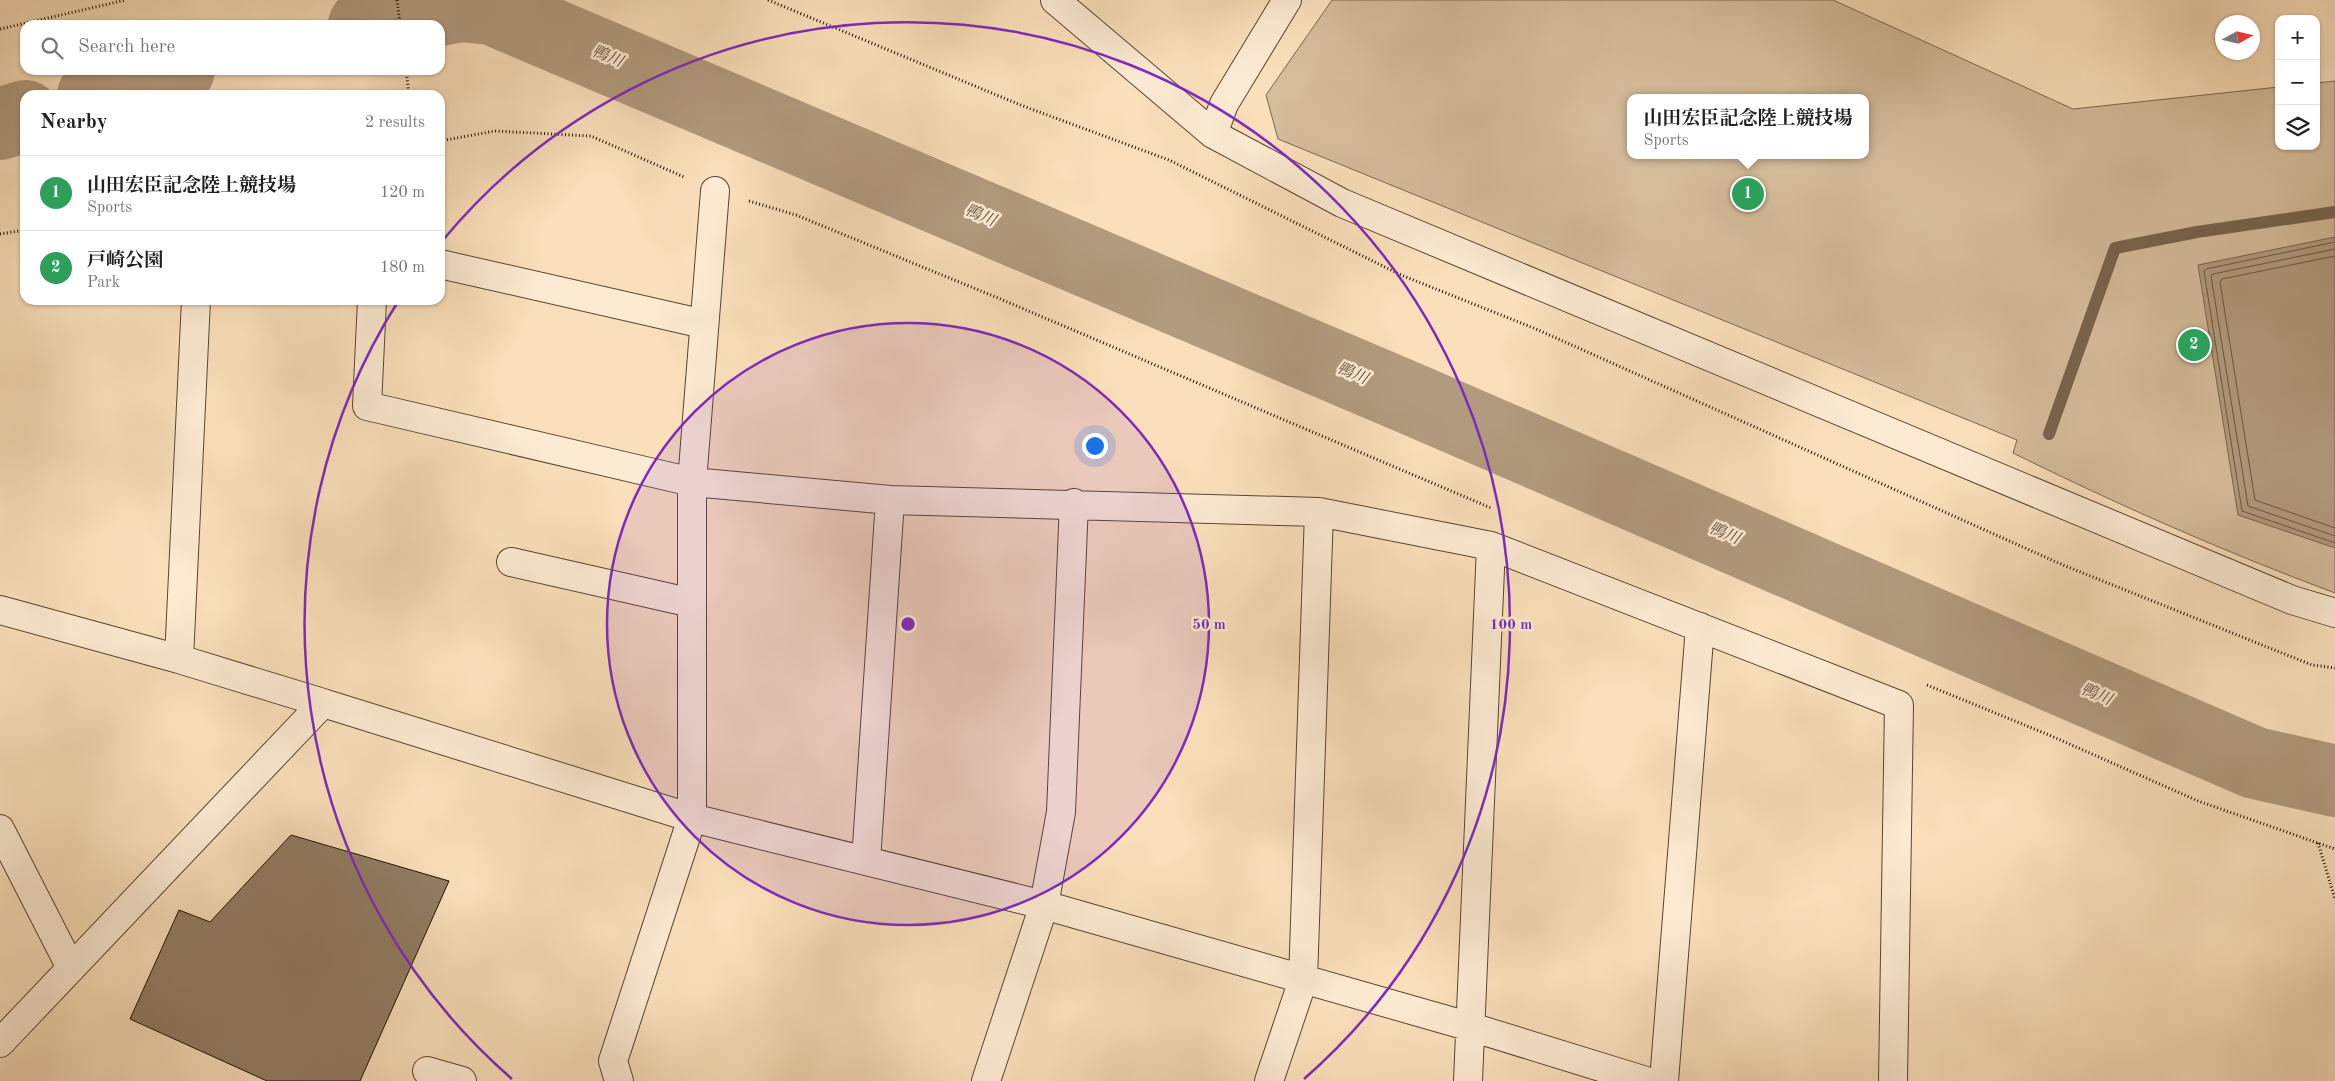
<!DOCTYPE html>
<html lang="en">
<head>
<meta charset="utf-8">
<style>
	:root { --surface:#fff; --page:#f6f6f6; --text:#222; --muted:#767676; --line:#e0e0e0; --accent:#0b8043 }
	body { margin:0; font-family:"Old Standard TT","Noto Serif JP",serif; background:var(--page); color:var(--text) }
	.controls { position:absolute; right:15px; top:15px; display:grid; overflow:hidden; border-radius:10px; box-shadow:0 1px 4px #0004 }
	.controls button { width:45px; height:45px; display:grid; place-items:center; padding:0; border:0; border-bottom:1px solid var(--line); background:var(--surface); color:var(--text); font:25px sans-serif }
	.compass { position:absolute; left:2215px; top:15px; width:45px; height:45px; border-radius:50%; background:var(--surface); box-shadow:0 1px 4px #0004; rotate:82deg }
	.you { position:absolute; left:1094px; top:445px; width:18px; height:18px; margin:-12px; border:4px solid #fff; border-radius:50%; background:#1a73e8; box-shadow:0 0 0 8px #1a73e833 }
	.badge { display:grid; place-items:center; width:32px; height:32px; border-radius:50%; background:var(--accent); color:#fff; font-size:16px; font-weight:700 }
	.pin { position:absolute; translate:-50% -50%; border:2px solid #fff; box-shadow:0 1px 5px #0006 }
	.popup { position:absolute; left:1627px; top:94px; width:242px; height:65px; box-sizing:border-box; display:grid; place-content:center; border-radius:10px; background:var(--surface); filter:drop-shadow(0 1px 4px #0005); font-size:16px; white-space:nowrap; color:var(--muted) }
	.popup b { font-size:19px; color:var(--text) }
	.popup::after { content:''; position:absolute; left:50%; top:100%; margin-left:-10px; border:10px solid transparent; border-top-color:var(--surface) }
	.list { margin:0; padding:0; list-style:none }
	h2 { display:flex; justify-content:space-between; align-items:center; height:65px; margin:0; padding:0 20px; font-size:21px }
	h2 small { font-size:16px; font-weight:400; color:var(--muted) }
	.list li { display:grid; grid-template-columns:32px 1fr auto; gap:15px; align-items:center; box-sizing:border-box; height:75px; padding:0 20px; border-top:1px solid var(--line) }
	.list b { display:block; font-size:19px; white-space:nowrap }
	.list p { margin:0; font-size:16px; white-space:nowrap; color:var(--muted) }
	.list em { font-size:16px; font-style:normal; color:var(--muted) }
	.icon { flex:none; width:28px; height:28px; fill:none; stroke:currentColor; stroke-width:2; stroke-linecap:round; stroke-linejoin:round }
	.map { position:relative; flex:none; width:2335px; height:1081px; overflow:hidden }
	.search { position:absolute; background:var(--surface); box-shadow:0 1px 4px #0004; left:20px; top:20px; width:425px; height:55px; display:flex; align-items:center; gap:12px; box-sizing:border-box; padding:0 18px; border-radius:15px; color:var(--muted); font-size:19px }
	.panel { position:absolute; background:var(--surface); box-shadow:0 1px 4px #0004; left:20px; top:90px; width:425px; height:215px; border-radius:15px }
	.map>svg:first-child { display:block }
	.green { fill:#d5bc9b; stroke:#7c6850; fill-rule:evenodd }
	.water { fill:#b19a7d; stroke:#78644d }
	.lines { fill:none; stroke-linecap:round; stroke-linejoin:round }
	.shore { stroke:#6a5642; stroke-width:1 }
	.stream { stroke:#78644d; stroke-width:12 }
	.river { stroke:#b19a7d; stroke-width:72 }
	.building { fill:#927d64; stroke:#221306 }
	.minor-casing { stroke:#584633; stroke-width:30 }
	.path { stroke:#221306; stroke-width:3; stroke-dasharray:1 2.5; stroke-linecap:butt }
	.minor { stroke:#fcead2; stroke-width:28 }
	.ring { fill:none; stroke:#7b2cbf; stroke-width:2.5 }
	.labels { text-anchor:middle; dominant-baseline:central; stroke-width:5; stroke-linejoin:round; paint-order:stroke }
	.water-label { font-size:16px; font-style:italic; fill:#62503c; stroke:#fcead2 }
	.centre { fill:#7b2cbf; stroke:#fcead2; stroke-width:2.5 }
	.ring-label { font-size:15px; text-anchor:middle; font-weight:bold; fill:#7b2cbf; stroke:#fcead2; stroke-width:5; stroke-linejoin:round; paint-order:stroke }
</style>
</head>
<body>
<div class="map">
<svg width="2335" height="1081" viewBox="0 0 2335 1081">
	<rect width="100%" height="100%" fill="#fadfba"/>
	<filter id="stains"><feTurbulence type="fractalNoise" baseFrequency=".004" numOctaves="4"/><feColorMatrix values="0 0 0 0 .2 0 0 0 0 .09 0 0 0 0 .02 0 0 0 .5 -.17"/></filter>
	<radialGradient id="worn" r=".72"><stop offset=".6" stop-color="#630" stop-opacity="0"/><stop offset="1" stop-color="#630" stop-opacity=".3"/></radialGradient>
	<path class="green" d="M1332 0H1833L2073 109 2279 87V146H2316V83L2335 81V593C2225 552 2118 505 2013 453L2017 440 1278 139 1266 95ZM1630 98H1866V155H1630Z"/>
	<path class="water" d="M2335 237V548L2238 515 2198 265Z"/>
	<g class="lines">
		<path class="shore" d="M2335 242 2206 269 2204 271 2242 511 2335 543
			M2335 249 2213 274 2211 276 2248 506 2335 536
			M2335 256 2222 279 2220 282 2255 500 2335 528"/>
		<path class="stream" d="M2049 434 2115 248 2197 232 2335 212"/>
		<path class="river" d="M364 25 461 6 492 9 1407 397 2255 763 2335 781
			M93 95 179 70
			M0 124 25 116"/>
	</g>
	<path class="building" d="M291 835 449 881 360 1081H267L130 1019 179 910 210 922Z"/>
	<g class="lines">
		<g class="minor-casing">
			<path id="minor" d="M1055 0 1213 134 1342 203 2292 600 2335 613
				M1213 134 1224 104 1287 0
				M440 264 704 324
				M372 300 367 406 692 482 890 500 1319 512 1491 546 1899 705 1893 1081
				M511 562 692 603
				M0 610 179 659 323 703 0 1043
				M179 659 196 300
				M323 703 692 818 1044 905 1471 1027 1646 1081
				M0 829 71 968
				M866 861 890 500
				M427 1071 462 1081
				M619 1081 613 1061 692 818V482L715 191
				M986 1081 1044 905 1061 812 1074 503
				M1269 1081 1303 980 1319 512
				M1468 1081 1491 546
				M1664 1081 1700 627"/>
		</g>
		<path class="path" d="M397 0 400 25
			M768 0 1023 106 1169 160 1401 275 1536 329 2063 565 2312 665 2335 668
			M0 29 126 0
			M406 70 409 95
			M440 141 495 131 591 136 684 177
			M749 201 796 215 998 298 1491 508
			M0 234 25 230
			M1927 685 2049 735 2198 801 2335 849
			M2318 843 2335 899"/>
		<use href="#minor" class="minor"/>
	</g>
	<circle cx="908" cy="624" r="301" fill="#7b2cbf" fill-opacity=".12"/>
	<g class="ring">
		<circle cx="908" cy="624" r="301"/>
		<path d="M512 1079A603 603 0 0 1 399 300M443 240A603 603 0 1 1 1304 1079"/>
	</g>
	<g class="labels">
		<g class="water-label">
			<text transform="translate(607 57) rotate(23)">鴨川</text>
			<text transform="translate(980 216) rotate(23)">鴨川</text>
			<text transform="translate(1352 374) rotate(23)">鴨川</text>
			<text transform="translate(1724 534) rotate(23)">鴨川</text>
			<text transform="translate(2096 695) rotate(23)">鴨川</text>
		</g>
	</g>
	<circle cx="908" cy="624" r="8" class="centre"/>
	<g class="ring-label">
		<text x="1209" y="629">50 m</text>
		<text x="1511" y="629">100 m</text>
	</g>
	<rect width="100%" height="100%" filter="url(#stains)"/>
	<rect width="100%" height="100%" fill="url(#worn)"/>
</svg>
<div class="controls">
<button>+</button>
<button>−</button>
<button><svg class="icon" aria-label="layers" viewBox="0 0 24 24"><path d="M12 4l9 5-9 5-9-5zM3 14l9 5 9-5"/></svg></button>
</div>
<svg class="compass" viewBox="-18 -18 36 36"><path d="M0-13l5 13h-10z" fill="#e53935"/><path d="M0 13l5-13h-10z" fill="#767676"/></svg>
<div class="you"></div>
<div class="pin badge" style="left:1748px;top:194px;background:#2e9e5b">1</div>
<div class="popup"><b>山田宏臣記念陸上競技場</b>Sports</div>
<div class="pin badge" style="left:2194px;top:345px;background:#2e9e5b">2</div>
<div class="search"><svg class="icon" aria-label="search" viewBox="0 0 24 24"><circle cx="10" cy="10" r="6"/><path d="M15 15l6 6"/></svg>Search here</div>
<section class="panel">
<h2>Nearby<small>2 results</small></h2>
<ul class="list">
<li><span class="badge" style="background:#2e9e5b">1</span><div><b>山田宏臣記念陸上競技場</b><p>Sports</p></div><em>120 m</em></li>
<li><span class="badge" style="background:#2e9e5b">2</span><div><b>戸崎公園</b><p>Park</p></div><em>180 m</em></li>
</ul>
</section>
</div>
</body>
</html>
